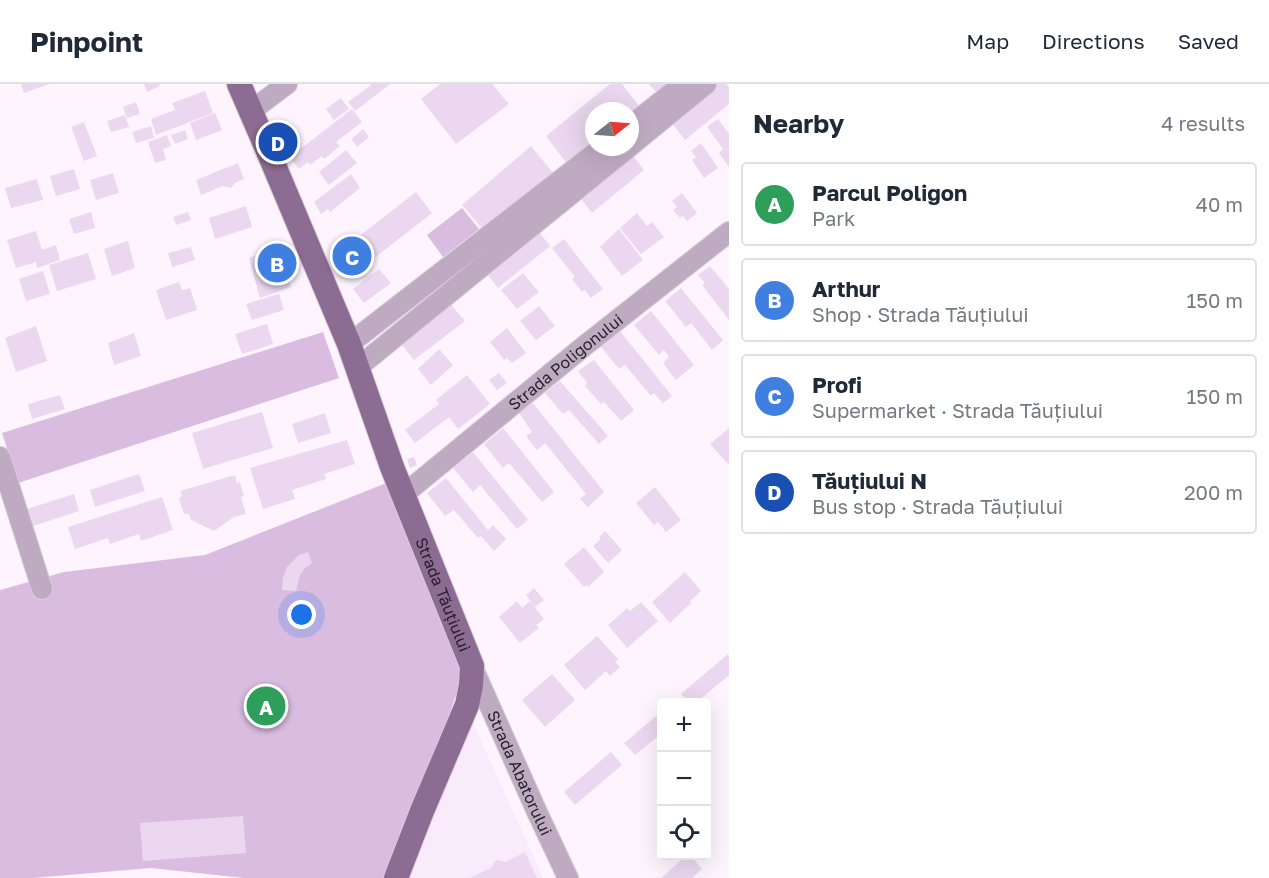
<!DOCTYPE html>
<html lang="en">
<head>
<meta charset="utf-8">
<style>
	:root { --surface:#fff; --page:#f2f2f3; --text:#1f2937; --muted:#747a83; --line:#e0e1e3; --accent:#198e70 }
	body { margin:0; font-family:"Golos Text",sans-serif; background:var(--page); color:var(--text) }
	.controls { position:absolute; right:18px; bottom:18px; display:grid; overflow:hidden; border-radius:6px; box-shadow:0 6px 24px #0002 }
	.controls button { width:54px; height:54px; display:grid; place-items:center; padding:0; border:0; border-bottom:2px solid var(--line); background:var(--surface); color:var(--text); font:30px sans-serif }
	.compass { position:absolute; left:585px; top:18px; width:54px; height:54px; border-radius:50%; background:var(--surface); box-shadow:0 6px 24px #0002; rotate:73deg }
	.you { position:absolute; left:302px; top:531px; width:21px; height:21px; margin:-15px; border:4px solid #fff; border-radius:50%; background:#1a73e8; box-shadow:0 0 0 9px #1a73e833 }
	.badge { display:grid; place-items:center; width:39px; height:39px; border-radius:50%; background:var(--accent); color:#fff; font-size:20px; font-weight:700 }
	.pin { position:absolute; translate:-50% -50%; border:3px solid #fff; box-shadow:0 2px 6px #0006 }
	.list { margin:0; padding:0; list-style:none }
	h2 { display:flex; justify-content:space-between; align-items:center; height:78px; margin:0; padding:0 24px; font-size:26px }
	h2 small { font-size:20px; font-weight:400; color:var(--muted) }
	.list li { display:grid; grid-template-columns:39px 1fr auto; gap:18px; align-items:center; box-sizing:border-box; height:84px; margin:0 12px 12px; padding:0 12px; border:2px solid var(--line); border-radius:6px }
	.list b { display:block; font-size:22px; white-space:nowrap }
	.list p { margin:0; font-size:20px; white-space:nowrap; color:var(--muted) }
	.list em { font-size:20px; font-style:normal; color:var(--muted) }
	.icon { flex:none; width:33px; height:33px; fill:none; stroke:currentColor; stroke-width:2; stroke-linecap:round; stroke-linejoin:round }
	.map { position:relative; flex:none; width:729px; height:794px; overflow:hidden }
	header { display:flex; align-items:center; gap:36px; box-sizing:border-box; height:84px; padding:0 30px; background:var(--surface); border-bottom:2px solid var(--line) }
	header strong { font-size:28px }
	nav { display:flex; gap:33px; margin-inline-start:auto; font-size:21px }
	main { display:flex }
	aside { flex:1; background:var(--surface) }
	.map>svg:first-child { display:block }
	.built { fill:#f9eafc }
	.green { fill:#dabce0 }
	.building { fill:#ebd8f0 }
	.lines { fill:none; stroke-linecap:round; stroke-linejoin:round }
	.minor-casing { stroke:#d7ced8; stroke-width:22 }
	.major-casing { stroke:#d7ced8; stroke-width:26 }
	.minor { stroke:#beabc2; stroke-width:20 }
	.major { stroke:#8d6c94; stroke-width:24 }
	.labels { text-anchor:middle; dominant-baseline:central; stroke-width:6; stroke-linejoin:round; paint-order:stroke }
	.street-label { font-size:16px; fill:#29212a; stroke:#fdf4fe }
</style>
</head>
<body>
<header>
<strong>Pinpoint</strong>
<nav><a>Map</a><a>Directions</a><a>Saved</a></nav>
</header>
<main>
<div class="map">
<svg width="729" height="794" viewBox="0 0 729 794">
	<rect width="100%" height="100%" fill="#fdf4fe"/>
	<path class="built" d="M472 637 543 794H407Z"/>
	<path class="green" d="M462 124 479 145 443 173 427 151Z
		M323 248 339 294 18 399 2 349Z
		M389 398 464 586 435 674 389 794H244L151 784 33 794H0V506L64 488 205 471Z"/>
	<path class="building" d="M21 0H49L24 9Z
		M144 0H159L160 2 147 8Z
		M371 0H390L355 27 348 18 371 1Z
		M440 0H492L509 20 456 60 421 15Z
		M610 0H622L640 23 630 31V27H594V60L568 81 546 52Z
		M649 0H666L656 8Z
		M717 0H726L729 3V20L685 56 671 38Z
		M205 7 213 29 156 51 151 35 175 26 172 19Z
		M341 14 349 25 334 36 326 25Z
		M136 18 140 30 127 34 123 23Z
		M352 25 362 38 336 58 340 62 324 75 322 72 310 81 308 78 299 85 290 73Z
		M215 29 222 46 196 56 190 39Z
		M125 31 129 43 111 48 107 37Z
		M718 35 729 50V83L719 69 723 65 707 43Z
		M84 38 97 72 84 77 71 43Z
		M151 42 154 54 136 59 132 48Z
		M363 45 369 53 357 63 351 55Z
		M185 46 188 55 175 60 171 51Z
		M167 51 171 62 163 65 166 76 155 79 148 58Z
		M701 59 718 84 704 94 692 76 696 73 691 67Z
		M531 62 554 90 485 148 462 121Z
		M346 66 357 79 329 101 319 88Z
		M630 68 644 86 592 129 578 111Z
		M238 79 244 95 235 99 231 104 223 102 201 111 196 96Z
		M74 85 80 105 56 112 50 92Z
		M113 89 119 109 96 116 90 96Z
		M351 90 360 104 330 128 328 125 321 130 314 118Z
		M37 95 43 116 11 124 5 104Z
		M416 108 432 129 355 189 339 168Z
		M682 109 697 129 687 137 683 132 680 134 673 126 677 123 672 117Z
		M246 122 252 143 215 155 209 134Z
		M91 128 95 144 74 150 69 135Z
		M188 128 191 136 176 141 173 133Z
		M637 129 647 142 652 138 664 153 641 170 620 144Z
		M536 144 550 162 498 204 484 186Z
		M619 145 643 176 622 192 600 163Z
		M36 147 42 166 56 161 60 176 37 184 36 178 16 184 7 156Z
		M564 155 603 205 591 214 585 206 582 208 572 195 575 193 552 164Z
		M128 157 135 184 112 192 104 165Z
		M191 163 195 176 172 183 168 169Z
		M279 164 291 203 260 214 249 174Z
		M88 169 96 195 57 207 49 181Z
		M710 182 729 205V236L702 201 705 199 698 191Z
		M379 185 391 199 364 219 353 205Z
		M43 187 50 210 26 217 19 195Z
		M523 189 539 208 517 225 501 206Z
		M179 198 182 206 190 204 197 226 166 236 156 206Z
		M681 204 723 256 712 266 691 239 686 243 665 217Z
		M279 210 284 226 252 236 246 220Z
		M448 217 465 237 414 276 398 256Z
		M539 222 555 242 536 256 520 237Z
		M651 227 694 281 676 296 663 279 669 273 664 266 659 271 634 241Z
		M267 240 273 260 242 270 235 250Z
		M36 242 47 277 16 288 5 254Z
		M507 244 526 269 512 279 507 274 504 276 490 258Z
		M620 247 672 312 663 319 654 309 651 312 625 281 619 285 600 262Z
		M134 249 141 272 114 281 108 259Z
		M439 265 453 281 431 301 418 285Z
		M594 276 634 326 621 337 604 318 601 320 585 302 587 299 578 287Z
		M499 289 507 299 497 306 489 296Z
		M467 291 490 320 458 345 449 333 415 359 405 346 439 320 436 316Z
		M560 297 608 352 599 360 569 326 563 330 545 309Z
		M60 311 65 325 32 335 28 320Z
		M533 319 604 408 588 423 580 415 586 410 545 359 537 366 526 352 532 348 519 329Z
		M262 328 273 364 203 385 192 349Z
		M325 329 331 349 298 359 292 340Z
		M503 344 554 408 542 418 509 379 503 384 484 360Z
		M729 344V381L710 360Z
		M347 356 355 380 324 390 326 395 292 406 295 415 263 425 250 384Z
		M473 368 528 436 517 445 480 401 473 408 453 384Z
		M414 373 417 381 410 384 407 375Z
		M139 390 145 407 95 423 90 406Z
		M235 391 237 399 240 398 244 412 241 413 246 430 234 433 214 447 191 436 189 430H184L179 414 182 412 180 407Z
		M446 394 488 446 493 441 506 455 494 467 481 452 478 454 454 426 445 432 427 409Z
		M655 403 681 436 666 448 658 438 654 441 636 419Z
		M74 410 79 427 30 443 24 426Z
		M162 413 173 446 141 457 139 450 110 460 108 454 75 465 68 443Z
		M605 447 622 466 608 479 593 462 601 455 599 453Z
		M584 463 604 488 588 503 586 501 584 503 564 480Z
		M308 468 312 479 305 484 300 491 296 507 282 506 283 494 287 483 299 471Z
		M685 488 701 507 690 517 691 519 670 539 652 518Z
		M534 504 544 516 535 523 526 511Z
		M517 517 522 524 530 517 544 535 536 541 539 544 520 559 499 533Z
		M641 518 658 537 627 564 608 541 627 524 630 527Z
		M597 552 618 575 615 578 620 583 610 592 606 587 585 606 564 581Z
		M728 570 729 572V591L697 618H688L681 610Z
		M552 590 575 616 545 643 522 616Z
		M662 627V649L635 671 624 659Z
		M611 668 622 681 575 721 564 708Z
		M243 732 246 769 143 777 140 739Z
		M525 768 537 794H470L491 784 496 776 505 778Z
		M686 772H691L702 785 692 794H661Z"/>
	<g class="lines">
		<g class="minor-casing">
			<g id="minor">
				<path d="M251 27 287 0"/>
				<path d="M630 42 683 0"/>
				<path d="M630 62 706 0"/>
				<path d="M349 260 603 63"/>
				<path d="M357 284 629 63"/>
				<path d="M0 373 42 505"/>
				<path id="s1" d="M403 411 583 263 729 148"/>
				<path id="s2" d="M472 582 537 728 568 794"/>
			</g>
		</g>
		<g class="major-casing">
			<g id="major">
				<path id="s3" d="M239 0 268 67 349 260 392 383 472 582 471 601 467 621 422 727 396 794"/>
			</g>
		</g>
		<use href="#minor" class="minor"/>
		<use href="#major" class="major"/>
	</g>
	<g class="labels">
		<g class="street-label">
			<text stroke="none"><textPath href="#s1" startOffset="210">Strada Poligonului</textPath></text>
			<text stroke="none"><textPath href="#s3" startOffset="550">Strada Tăuțiului</textPath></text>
			<text stroke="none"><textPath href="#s2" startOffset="117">Strada Abatorului</textPath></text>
		</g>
	</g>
</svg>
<div class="controls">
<button>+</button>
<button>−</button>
<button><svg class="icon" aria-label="locate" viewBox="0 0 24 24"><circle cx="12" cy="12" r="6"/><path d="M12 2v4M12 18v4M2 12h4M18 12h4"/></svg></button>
</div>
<svg class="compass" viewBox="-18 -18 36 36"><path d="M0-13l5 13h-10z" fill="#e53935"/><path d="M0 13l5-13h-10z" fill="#747a83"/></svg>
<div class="you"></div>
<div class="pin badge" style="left:266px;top:622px;background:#2e9e5b">A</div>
<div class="pin badge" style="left:277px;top:179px;background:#3f7fe0">B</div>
<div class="pin badge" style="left:352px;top:172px;background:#3f7fe0">C</div>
<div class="pin badge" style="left:278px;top:58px;background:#1a4fb4">D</div>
</div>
<aside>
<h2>Nearby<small>4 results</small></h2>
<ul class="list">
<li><span class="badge" style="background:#2e9e5b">A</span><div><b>Parcul Poligon</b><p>Park</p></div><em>40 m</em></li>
<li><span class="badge" style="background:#3f7fe0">B</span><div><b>Arthur</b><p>Shop · Strada Tăuțiului</p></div><em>150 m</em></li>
<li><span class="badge" style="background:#3f7fe0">C</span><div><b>Profi</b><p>Supermarket · Strada Tăuțiului</p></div><em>150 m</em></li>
<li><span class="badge" style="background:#1a4fb4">D</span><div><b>Tăuțiului N</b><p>Bus stop · Strada Tăuțiului</p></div><em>200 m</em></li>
</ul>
</aside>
</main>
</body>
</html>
